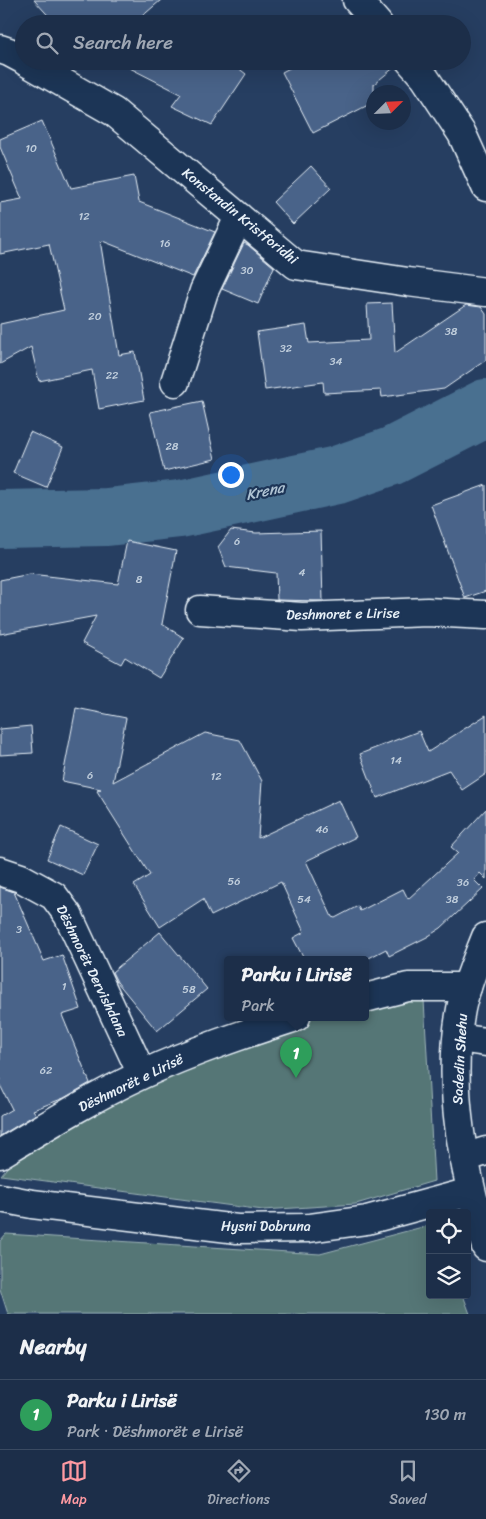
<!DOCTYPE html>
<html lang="en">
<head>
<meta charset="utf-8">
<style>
	:root { --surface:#1c2e49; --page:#253650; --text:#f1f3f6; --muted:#a0a8b4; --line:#3a4a61; --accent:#ff9aa2 }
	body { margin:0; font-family:Sriracha,sans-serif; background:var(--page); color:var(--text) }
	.controls { position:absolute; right:15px; bottom:15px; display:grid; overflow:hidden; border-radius:5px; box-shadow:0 5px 20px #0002 }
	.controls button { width:45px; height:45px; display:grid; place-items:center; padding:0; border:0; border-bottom:1px solid var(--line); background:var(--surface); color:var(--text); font:25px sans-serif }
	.compass { position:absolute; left:366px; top:85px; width:45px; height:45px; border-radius:50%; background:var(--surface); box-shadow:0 5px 20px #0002; rotate:66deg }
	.you { position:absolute; left:230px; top:474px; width:18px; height:18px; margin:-12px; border:4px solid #fff; border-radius:50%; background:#1a73e8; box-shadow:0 0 0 8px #1a73e833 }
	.badge { display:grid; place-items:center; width:32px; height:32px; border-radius:50%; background:var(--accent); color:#fff; font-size:16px; font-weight:700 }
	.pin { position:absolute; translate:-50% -41px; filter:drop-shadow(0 1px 2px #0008) }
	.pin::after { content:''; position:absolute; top:26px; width:18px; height:15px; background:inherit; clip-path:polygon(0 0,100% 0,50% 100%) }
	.popup { position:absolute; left:224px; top:956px; width:145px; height:65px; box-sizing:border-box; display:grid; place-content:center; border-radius:5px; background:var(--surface); filter:drop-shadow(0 1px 4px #0005); font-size:16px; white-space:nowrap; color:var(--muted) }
	.popup b { font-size:19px; color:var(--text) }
	.popup::after { content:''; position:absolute; left:50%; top:100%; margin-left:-10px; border:10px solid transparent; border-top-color:var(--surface) }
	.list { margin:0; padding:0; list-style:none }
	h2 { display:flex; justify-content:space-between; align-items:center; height:65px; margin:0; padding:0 20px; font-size:21px }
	h2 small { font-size:16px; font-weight:400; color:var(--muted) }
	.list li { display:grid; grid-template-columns:32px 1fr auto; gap:15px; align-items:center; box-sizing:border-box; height:70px; padding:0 20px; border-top:1px solid var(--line) }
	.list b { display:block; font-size:19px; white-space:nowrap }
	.list p { margin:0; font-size:16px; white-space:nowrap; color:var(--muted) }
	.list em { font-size:16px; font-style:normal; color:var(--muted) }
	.icon { flex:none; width:28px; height:28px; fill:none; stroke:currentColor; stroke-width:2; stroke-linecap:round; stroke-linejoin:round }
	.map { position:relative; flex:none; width:486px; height:1314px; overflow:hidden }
	.search { position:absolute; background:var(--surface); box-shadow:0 5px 20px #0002; left:15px; right:15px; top:15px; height:55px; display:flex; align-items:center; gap:12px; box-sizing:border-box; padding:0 18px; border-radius:28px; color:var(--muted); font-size:19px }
	.sheet { height:135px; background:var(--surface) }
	nav { display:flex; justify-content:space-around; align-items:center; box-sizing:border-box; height:70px; border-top:1px solid var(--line); background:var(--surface); font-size:14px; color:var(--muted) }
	nav a { display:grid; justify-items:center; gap:2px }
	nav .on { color:var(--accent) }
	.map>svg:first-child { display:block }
	.green { fill:#547676; stroke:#9eb4b7 }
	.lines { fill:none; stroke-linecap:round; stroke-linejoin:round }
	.river { stroke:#497090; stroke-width:58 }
	.building { fill:#4a6389; stroke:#e8f1f8 }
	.minor-casing { stroke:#e8f1f8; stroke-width:31 }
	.tertiary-casing { stroke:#e8f1f8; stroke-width:31 }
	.minor { stroke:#1d3557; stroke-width:28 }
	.tertiary { stroke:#1d3557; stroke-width:28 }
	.labels { text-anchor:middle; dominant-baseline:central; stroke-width:4.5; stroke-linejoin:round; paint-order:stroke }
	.number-label { font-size:11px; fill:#c0cedc }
	.street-label { font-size:14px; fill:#e8f1f8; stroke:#1d3557 }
	.water-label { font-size:15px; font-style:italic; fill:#b0c4d4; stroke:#1d3557 }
</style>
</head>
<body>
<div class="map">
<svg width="486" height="1314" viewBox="0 0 486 1314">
	<rect width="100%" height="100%" fill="#263e61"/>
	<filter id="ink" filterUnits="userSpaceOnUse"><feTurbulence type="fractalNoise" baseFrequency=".02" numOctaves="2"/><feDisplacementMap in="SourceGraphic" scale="10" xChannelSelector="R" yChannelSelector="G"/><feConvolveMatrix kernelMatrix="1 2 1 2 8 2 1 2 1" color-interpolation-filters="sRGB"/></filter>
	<g filter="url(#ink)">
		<path class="green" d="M423 982 434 1181 356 1204 263 1210 1 1175 31 1139 298 1017H365V998Z
			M430 1225V1295H463L470 1314H8L0 1289V1241L6 1234 320 1254Z"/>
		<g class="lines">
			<path class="river" d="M0 519 107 517 180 509 337 475 392 456 486 408"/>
		</g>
		<path class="building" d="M34 0H161L139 19 145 24H56Z
			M116 61H229L246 74 212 125 172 106 181 94Z
			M303 61H395L396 66 374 84V102L313 133 282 72Z
			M42 121 71 188 134 176 139 202 215 232 193 277 100 240 119 355 135 352 144 400 99 409 92 370 39 381 31 347 0 364V324L64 310 49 244 0 254V203L22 199 0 147V139Z
			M311 166 331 188 293 224 273 202Z
			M244 243 248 245 274 267 258 304 222 289Z
			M392 303 395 353 466 305 481 307 486 314V360L444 389 382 397 381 390 324 393 323 382 265 390 257 332 306 325 309 343 369 340 367 304Z
			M202 401 215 459 164 471 150 412Z
			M30 432 63 447 46 487 13 473Z
			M486 485V591L465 598 431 505Z
			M231 530 256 533 321 531 323 601 277 600 276 573 226 567 218 547Z
			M127 541 176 551 162 624 184 638 159 678 125 657 121 664 82 643 96 616 0 634V580L30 574 118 584Z
			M76 708 126 718 113 782 205 733 240 740 262 781 258 838 339 800 356 837 306 861 332 917 335 918 358 906 360 911 403 889 408 899 458 853 451 847 486 809V879L480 873 474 880 483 889 441 928 427 937 389 956 386 949 367 959H304L293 938 304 932 281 882 211 916 203 899 160 927 134 885 150 875 97 791 101 789 62 781Z
			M486 715V774L462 790 449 770 377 798 360 754 419 731 428 752Z
			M31 726 33 753 0 755V729Z
			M61 827 98 844 83 875 47 859Z
			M0 887 14 892 44 961 62 955 81 1009 62 1015 90 1083 64 1098 33 1110 36 1114 0 1136V1116L12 1109 0 1085Z
			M160 932 207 989 157 1031 117 982 112 972Z"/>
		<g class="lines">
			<g class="minor-casing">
				<path id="minor" d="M0 49 9 52 24 60
					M25 61 114 112 296 265 408 282 486 292
					M175 382 204 291 239 217
					M200 610 302 617 427 612 486 615
					M0 871 21 878 54 896 68 915 142 1074
					M365 998 408 987H467
					M458 1038 486 1042
					M0 1154C46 1126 93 1097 143 1074 193 1051 244 1034 296 1017
					M464 1158 486 1151
					M0 1198 32 1204 237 1229 309 1228 367 1220 470 1192"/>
			</g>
			<g class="tertiary-casing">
				<path id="tertiary" d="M357 0 378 24
					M410 61 425 78 462 134 486 187
					M486 937C477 960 466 984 461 1009 446 1090 464 1170 486 1247"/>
			</g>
			<use href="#minor" class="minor"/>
			<use href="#tertiary" class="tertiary"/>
		</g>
	</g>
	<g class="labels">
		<g class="number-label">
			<text x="31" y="148">10</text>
			<text x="84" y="216">12</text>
			<text x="165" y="243">16</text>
			<text x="247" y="270">30</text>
			<text x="95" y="316">20</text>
			<text x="451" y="331">38</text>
			<text x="286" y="348">32</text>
			<text x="336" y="361">34</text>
			<text x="112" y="375">22</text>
			<text x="172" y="446">28</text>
			<text x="237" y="541">6</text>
			<text x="302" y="572">4</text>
			<text x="139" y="579">8</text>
			<text x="396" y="760">14</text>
			<text x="90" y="775">6</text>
			<text x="216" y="776">12</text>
			<text x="322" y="829">46</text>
			<text x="234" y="881">56</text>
			<text x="463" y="882">36</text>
			<text x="304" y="899">54</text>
			<text x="452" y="899">38</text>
			<text x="19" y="929">3</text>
			<text x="64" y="986">1</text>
			<text x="189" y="989">58</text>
			<text x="46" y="1070">62</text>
		</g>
		<g class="street-label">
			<text transform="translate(240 216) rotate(39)">Konstandin Kristforidhi</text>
			<text transform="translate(343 614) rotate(-1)">Deshmoret e Lirise</text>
			<text transform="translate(92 971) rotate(64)">Dëshmorët Dervishdana</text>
			<text transform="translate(460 1059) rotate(-87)">Sadedin Shehu</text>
			<text transform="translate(131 1083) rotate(-26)">Dëshmorët e Lirisë</text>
			<text x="266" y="1226">Hysni Dobruna</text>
		</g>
		<g class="water-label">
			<text transform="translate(265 491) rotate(-12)">Krena</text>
		</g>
	</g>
</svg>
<div class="controls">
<button><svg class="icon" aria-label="locate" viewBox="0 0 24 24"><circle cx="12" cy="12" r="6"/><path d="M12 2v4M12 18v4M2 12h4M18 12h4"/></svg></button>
<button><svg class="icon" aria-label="layers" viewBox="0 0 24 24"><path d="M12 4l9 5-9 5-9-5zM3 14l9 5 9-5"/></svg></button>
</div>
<svg class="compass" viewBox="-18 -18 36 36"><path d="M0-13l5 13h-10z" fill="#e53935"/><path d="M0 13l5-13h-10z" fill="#a0a8b4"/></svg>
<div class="you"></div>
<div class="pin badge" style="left:296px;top:1078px;background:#2e9e5b">1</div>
<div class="popup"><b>Parku i Lirisë</b>Park</div>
<div class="search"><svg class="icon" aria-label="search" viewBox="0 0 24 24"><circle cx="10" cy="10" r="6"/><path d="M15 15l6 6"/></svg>Search here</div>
</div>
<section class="sheet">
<h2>Nearby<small></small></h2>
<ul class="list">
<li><span class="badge" style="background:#2e9e5b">1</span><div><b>Parku i Lirisë</b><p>Park · Dëshmorët e Lirisë</p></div><em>130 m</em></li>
</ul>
</section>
<nav>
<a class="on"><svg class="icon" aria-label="map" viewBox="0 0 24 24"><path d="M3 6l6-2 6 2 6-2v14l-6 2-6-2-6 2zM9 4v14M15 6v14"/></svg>Map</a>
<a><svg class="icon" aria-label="directions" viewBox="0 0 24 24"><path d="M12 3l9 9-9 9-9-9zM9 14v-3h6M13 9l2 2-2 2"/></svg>Directions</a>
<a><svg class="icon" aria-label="saved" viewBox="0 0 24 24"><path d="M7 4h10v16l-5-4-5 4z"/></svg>Saved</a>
</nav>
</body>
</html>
